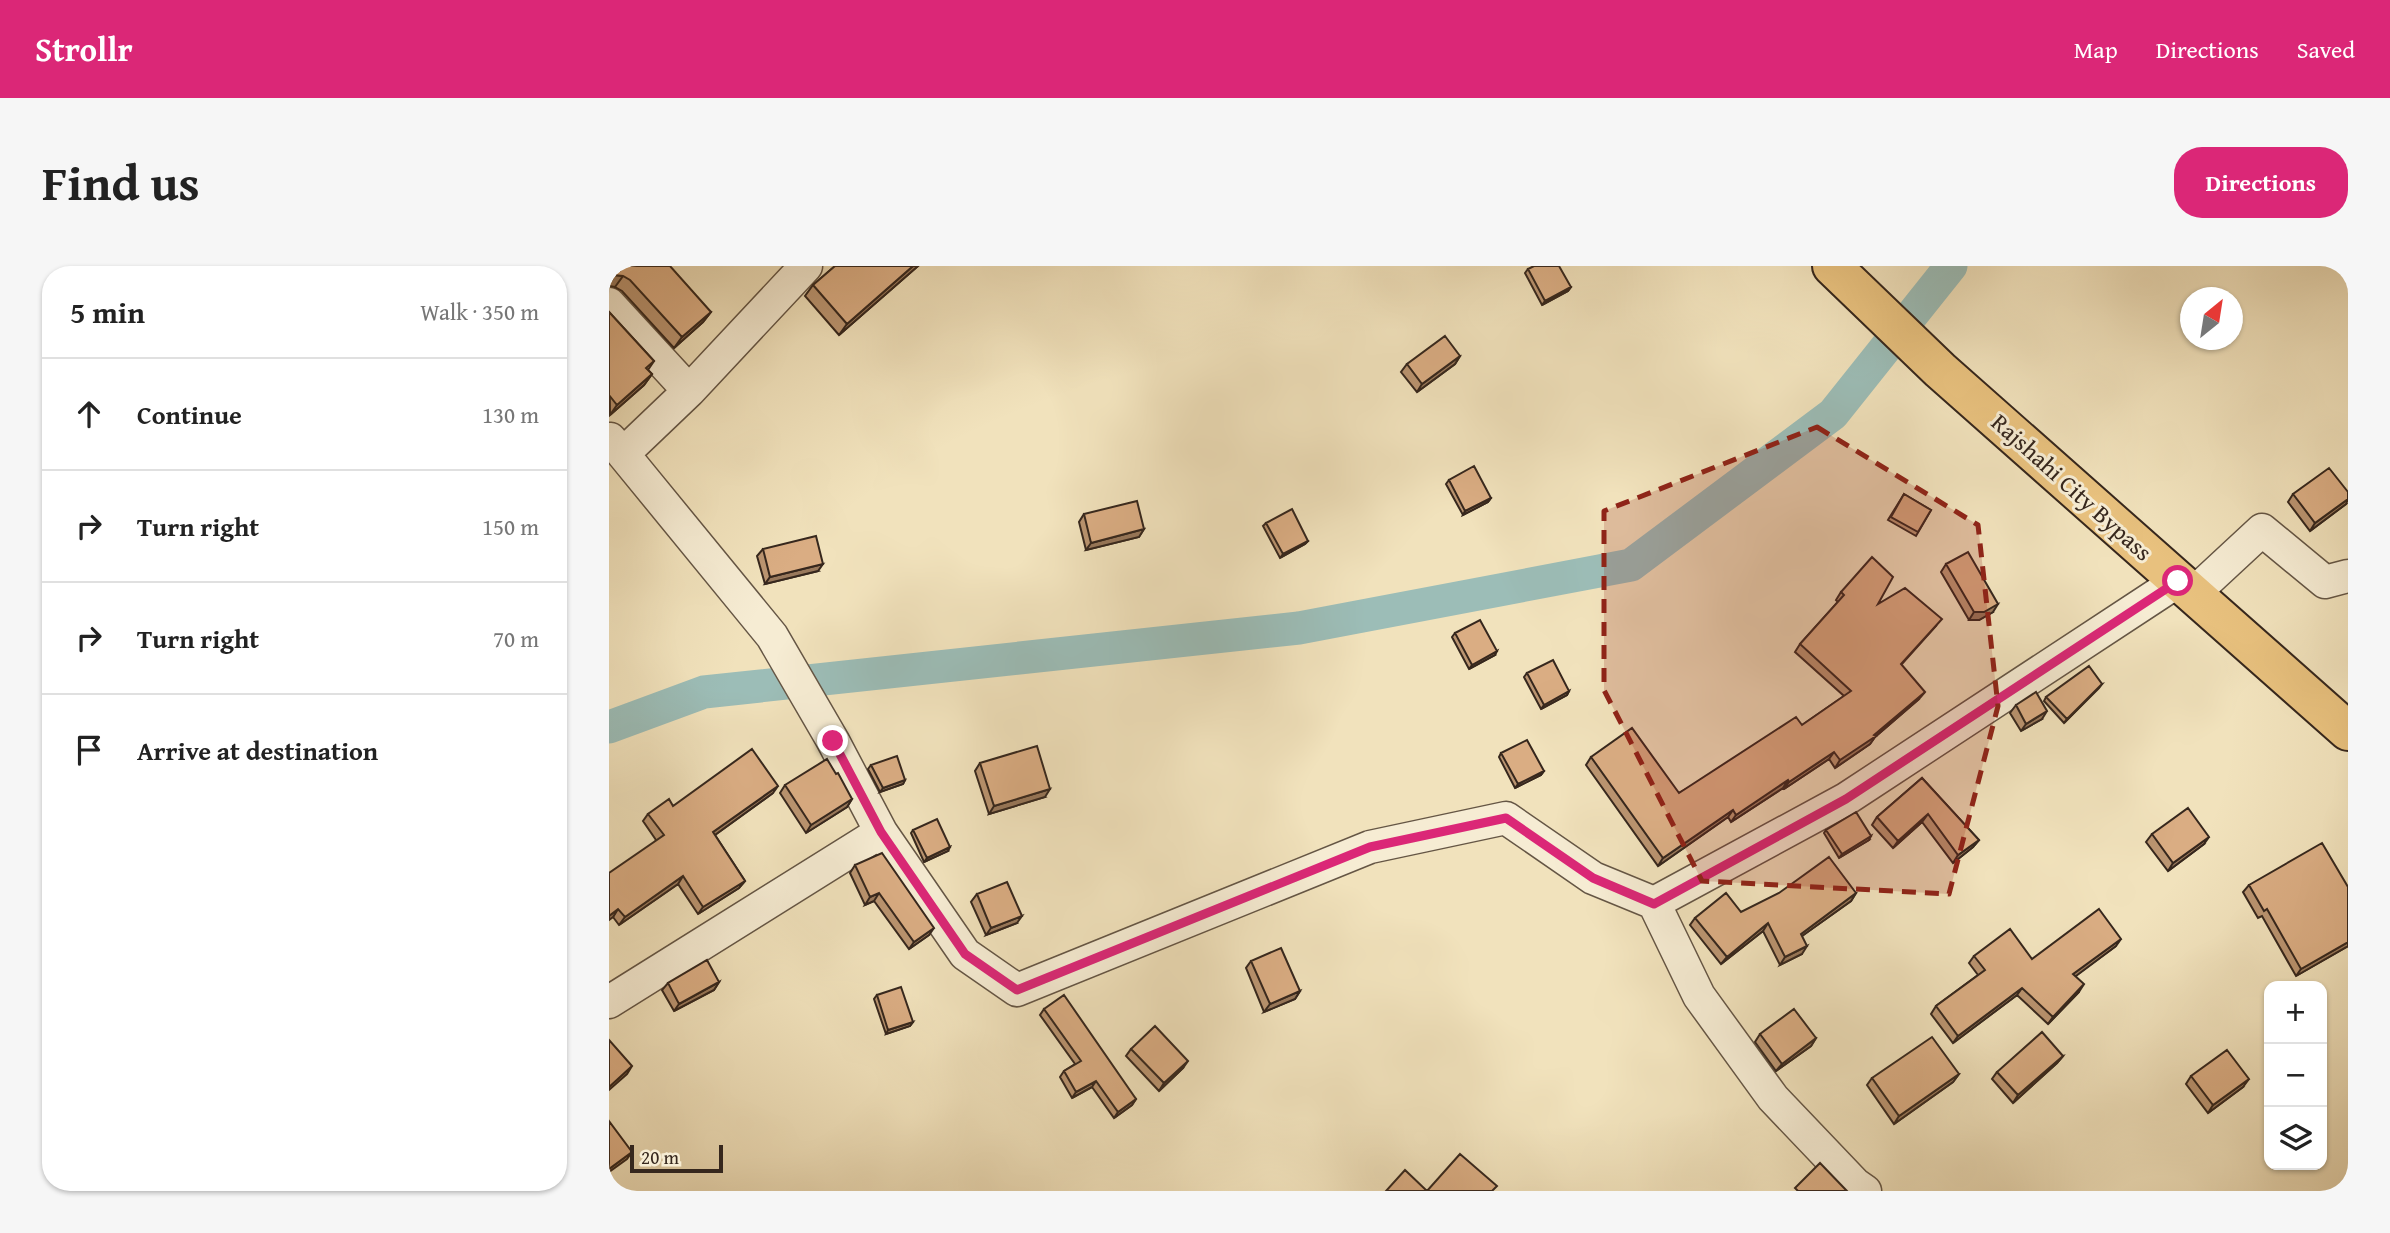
<!DOCTYPE html>
<html lang="en">
<head>
<meta charset="utf-8">
<style>
	:root { --surface:#fff; --page:#f6f6f6; --text:#222; --muted:#767676; --line:#e0e0e0; --accent:#db2777 }
	body { margin:0; font-family:"Gentium Book Plus",serif; background:var(--page); color:var(--text) }
	.controls { position:absolute; right:21px; bottom:21px; display:grid; overflow:hidden; border-radius:14px; box-shadow:0 2px 5px #0004 }
	.controls button { width:63px; height:63px; display:grid; place-items:center; padding:0; border:0; border-bottom:2px solid var(--line); background:var(--surface); color:var(--text); font:35px sans-serif }
	.compass { position:absolute; left:1571px; top:21px; width:63px; height:63px; border-radius:50%; background:var(--surface); box-shadow:0 2px 5px #0004; rotate:30deg }
	.scale { position:absolute; left:21px; bottom:18px; width:93px; box-sizing:border-box; padding-left:7px; border:4px solid #36271d; border-top:0; font-size:19px; line-height:24px; white-space:nowrap; color:#36271d; -webkit-text-stroke:5px #f6ecd3; paint-order:stroke }
	.stop { position:absolute; width:21px; height:21px; margin:-16px; border:5px solid #db2777; border-radius:50%; background:#fff }
	.stop.end { background:#db2777; border-color:#fff; box-shadow:0 2px 7px #0008 }
	.list { margin:0; padding:0; list-style:none }
	h2 { display:flex; justify-content:space-between; align-items:center; height:91px; margin:0; padding:0 28px; font-size:30px }
	h2 small { font-size:23px; font-weight:400; color:var(--muted) }
	.list li { display:grid; grid-template-columns:46px 1fr auto; gap:21px; align-items:center; box-sizing:border-box; height:112px; padding:0 28px; border-top:2px solid var(--line) }
	.list b { display:block; font-size:26px; white-space:nowrap }
	.list em { font-size:23px; font-style:normal; color:var(--muted) }
	.icon { flex:none; width:38px; height:38px; fill:none; stroke:currentColor; stroke-width:2; stroke-linecap:round; stroke-linejoin:round }
	.map { position:relative; flex:none; width:1739px; height:925px; overflow:hidden; border-radius:28px }
	header { display:flex; align-items:center; gap:42px; box-sizing:border-box; height:98px; padding:0 35px; background:var(--accent); color:#fff }
	header strong { font-size:33px }
	nav { display:flex; gap:38px; margin-inline-start:auto; font-size:24px }
	.intro { display:flex; align-items:center; justify-content:space-between; box-sizing:border-box; height:168px; padding:0 42px }
	h1 { margin:0; font-size:49px }
	.button { padding:18px 32px; border-radius:28px; background:var(--accent); color:#fff; font-size:24px; font-weight:700 }
	main { display:flex; gap:42px; padding:0 42px }
	aside { flex:1; background:var(--surface); border-radius:28px; box-shadow:0 2px 5px #0004 }
	.map>svg:first-child { display:block }
	.lines { fill:none; stroke-linecap:round; stroke-linejoin:round }
	.canal { stroke:#9cbdb7; stroke-width:33 }
	.street-casing { stroke:#655645; stroke-width:35 }
	.highway-casing { stroke:#36271d; stroke-width:42 }
	.street { stroke:#f6ecd3; stroke-width:32 }
	.highway { stroke:#e8c17e; stroke-width:38 }
	.wall { fill:#bb9571; stroke:#36271d; stroke-width:2 }
	.shaded-wall { fill:#99795c; stroke:#36271d; stroke-width:2 }
	.building { fill:#daad83; stroke:#36271d; stroke-width:2 }
	.route { stroke:#db2777; stroke-width:9 }
	.marked { fill:#8f2418; fill-opacity:0.2; stroke:#8f2418; stroke-width:5; stroke-dasharray:14 9; stroke-linejoin:round }
	.labels { text-anchor:middle; dominant-baseline:central; stroke-width:6; stroke-linejoin:round; paint-order:stroke }
	.street-label { font-size:24px; fill:#36271d; stroke:#f6ecd3 }
</style>
</head>
<body>
<header>
<strong>Strollr</strong>
<nav><a>Map</a><a>Directions</a><a>Saved</a></nav>
</header>
<div class="intro"><h1>Find us</h1><a class="button">Directions</a></div>
<main>
<aside>
<h2>5 min<small>Walk · 350 m</small></h2>
<ul class="list">
<li><svg class="icon" aria-label="ahead" viewBox="0 0 24 24"><path d="M12 20V5M6 11l6-6 6 6"/></svg><div><b>Continue</b></div><em>130 m</em></li>
<li><svg class="icon" aria-label="right" viewBox="0 0 24 24"><path d="M7 20v-9h11M14 6l5 5-5 5"/></svg><div><b>Turn right</b></div><em>150 m</em></li>
<li><svg class="icon" aria-label="right" viewBox="0 0 24 24"><path d="M7 20v-9h11M14 6l5 5-5 5"/></svg><div><b>Turn right</b></div><em>70 m</em></li>
<li><svg class="icon" aria-label="arrive" viewBox="0 0 24 24"><path d="M6 21V4h12l-3 4 3 4H6"/></svg><div><b>Arrive at destination</b></div></li>
</ul>
</aside>
<div class="map">
<svg width="1739" height="925" viewBox="0 0 1739 925">
	<rect width="100%" height="100%" fill="#f1e2bc"/>
	<filter id="stains"><feTurbulence type="fractalNoise" baseFrequency=".00286" numOctaves="4"/><feColorMatrix values="0 0 0 0 .2 0 0 0 0 .09 0 0 0 0 .02 0 0 0 .5 -.17"/></filter>
	<radialGradient id="worn" r=".72"><stop offset=".6" stop-color="#630" stop-opacity="0"/><stop offset="1" stop-color="#630" stop-opacity=".3"/></radialGradient>
	<g class="lines">
		<path class="canal" d="M0 461 95 426 690 362 1022 299 1224 148 1342 0"/>
		<g class="street-casing">
			<path id="street" d="M0 38 80 125
				M1 173 14 188 80 125 197 0
				M14 188 163 370 224 475 272 566
				M1584 328 1653 264 1716 316 1739 310
				M1045 637 1090 730 1164 832 1246 918 1256 925
				M0 736 272 566 356 688 408 724 761 581 897 552 984 612 1045 637 1237 533 1569 315"/>
		</g>
		<g class="highway-casing">
			<path id="highway" d="M1223 0 1331 104 1739 465"/>
		</g>
		<use href="#street" class="street"/>
		<use href="#highway" class="highway"/>
	</g>
	<path class="wall" d="M0 0 102 46 94 56 65 82 13 25 6 21Z
		M226 0H309L230 69 196 30 204 19Z
		M919 3 962 21 959 25 933 39 916 7Z
		M0 46 45 95 39 104 43 108 35 119 1 149Z
		M851 90 846 98 808 126 792 106 798 98Z
		M840 214 882 232 879 236 854 249 837 218Z
		M1295 228 1322 244 1307 270 1279 254Z
		M1684 228 1737 238 1701 265 1679 236Z
		M475 248 535 263 530 271 477 284 470 256Z
		M657 257 699 275 696 278 671 292 654 260Z
		M154 283 209 305 156 318 148 290Z
		M1337 298 1384 346 1370 354H1360L1332 306Z
		M1232 326 1269 338 1327 360 1292 399 1310 433 1266 471 1261 478 1226 502 1220 493 1175 523 1174 522 1122 556 1119 551 1049 600 977 499 982 491 1070 527 1193 459 1235 430 1186 386 1191 378 1229 336 1227 334Z
		M846 367 886 389 860 403 843 371Z
		M918 407 960 425 958 429 932 443 915 411Z
		M1493 418 1455 457 1435 435 1437 431Z
		M1407 439 1433 453 1412 465 1401 447Z
		M892 487 935 505 932 509 906 522 890 491Z
		M371 497 436 531 380 548 366 505Z
		M262 499 296 514 294 518 271 526 259 503Z
		M1313 512 1370 574 1364 581 1344 597 1313 556 1284 582 1263 559 1268 551Z
		M176 519 243 533 238 541 197 567 171 527Z
		M164 527 106 569 136 615 130 622 89 648 69 618 10 659 4 651 47 574 34 555 39 548Z
		M304 564 339 585 315 596 302 567Z
		M1217 564 1260 574 1230 592 1215 567Z
		M1543 568 1595 578 1559 605 1537 576Z
		M246 599 320 669 300 683 265 635 256 639 241 607Z
		M1640 619 1739 621V680L1687 710 1653 650 1649 652 1634 626Z
		M1247 627 1242 635 1193 670V688L1171 699 1154 665 1112 698 1081 659 1086 652 1132 646Z
		M368 628 408 657 377 669 362 636Z
		M1507 680 1466 710 1470 726 1439 758 1408 729 1344 777 1322 748 1327 740 1369 709 1360 697 1365 690 1423 693Z
		M642 695 691 725 686 733 655 746 637 702Z
		M110 716 105 724 65 745 53 724 59 717Z
		M268 729 304 756 301 760 277 768 265 733Z
		M435 743 527 833 523 839 505 852 483 821 463 832 451 811 455 805 466 798 431 749Z
		M1151 768 1207 772 1202 780 1167 805 1146 776Z
		M522 783 574 802 550 825 517 790Z
		M1454 790 1448 797 1404 837 1383 813 1388 806Z
		M1350 808 1344 816 1285 858 1258 819 1263 812Z
		M1582 810 1634 821 1599 847 1577 818Z"/>
	<path class="shaded-wall" d="M304 0H309L230 69 238 58Z
		M4 9 14 10 6 21 0 20V11Z
		M962 21 959 25 933 39 936 35Z
		M102 46 94 56 65 82 73 71Z
		M851 90 846 98 808 126 813 118Z
		M43 108 35 119 1 149 8 139Z
		M882 232 879 236 854 249 856 245Z
		M1739 233 1737 238 1701 265 1706 257Z
		M535 263 530 271 477 284 482 277Z
		M699 275 696 278 671 292 674 288Z
		M214 298 209 305 156 318 161 311Z
		M1389 338 1384 346 1370 354H1360L1365 346Z
		M888 385 886 389 860 403 863 399Z
		M1493 418 1490 422 1455 457 1458 453Z
		M960 425 958 429 932 443 935 439Z
		M1316 426 1310 433 1266 471 1261 478 1226 502 1231 494 1265 469Z
		M1438 445 1433 453 1412 465 1417 458Z
		M1225 486 1220 493 1175 523 1180 516Z
		M935 505 932 509 906 522 909 518Z
		M296 514 294 518 271 526 274 522Z
		M1179 514 1174 522 1122 556 1127 549Z
		M169 520 164 527 99 574 104 566Z
		M441 523 436 531 380 548 385 540Z
		M243 533 238 541 197 567 202 559Z
		M1124 544 1119 551 1049 600 1054 592Z
		M1319 548 1313 556 1284 582 1289 575Z
		M1262 570 1260 574 1230 592 1233 588Z
		M1600 571 1595 578 1559 605 1564 597Z
		M1370 574 1364 581 1344 597 1349 589Z
		M341 581 339 585 315 596 318 592Z
		M74 610 69 618 10 659 16 651Z
		M136 615 130 622 89 648 94 641Z
		M270 627 265 635 256 639 261 631Z
		M1247 627 1242 635 1186 675 1192 668Z
		M9 643 4 651 0 654V650Z
		M413 650 408 657 377 669 382 662Z
		M1159 657 1154 665 1112 698 1118 691Z
		M325 662 320 669 300 683 305 676Z
		M1512 673 1507 680 1459 716 1464 708Z
		M1739 676V680L1687 710 1692 703Z
		M1198 680 1193 688 1171 699 1176 691Z
		M110 716 105 724 65 745 70 738Z
		M1475 718 1470 726 1439 758 1444 751Z
		M1413 722 1408 729 1344 777 1349 770Z
		M691 725 686 733 655 746 661 738Z
		M304 756 301 760 277 768 279 764Z
		M1207 772 1202 780 1167 805 1173 798Z
		M1454 790 1448 797 1404 837 1409 829Z
		M579 795 574 802 550 825 555 817Z
		M23 800 18 808 0 824V821Z
		M1350 808 1344 816 1285 858 1290 850Z
		M1640 813 1634 821 1599 847 1604 839Z
		M487 815 483 821 463 832 467 826Z
		M527 833 523 839 505 852 509 846Z
		M23 886 18 893 0 906V903Z"/>
	<path class="building" d="M0 0H61L102 46 73 71 21 14 14 10 4 9 0 11Z
		M226 0H304L238 58 204 19Z
		M925 0H950L962 21 936 35 919 3Z
		M0 46 45 95 37 102 43 108 8 139 0 129Z
		M836 70 851 90 813 118 798 98Z
		M865 200 882 232 856 245 840 214Z
		M1720 202 1739 226V233L1706 257 1684 228Z
		M1295 228 1322 244 1309 266 1282 251Z
		M528 235 535 263 482 277 475 248Z
		M683 243 699 275 674 288 657 257Z
		M207 270 214 298 161 311 154 283Z
		M1359 286 1389 338 1375 346H1365L1337 298Z
		M1263 291 1284 311 1269 338 1296 322 1333 353 1292 398 1316 426 1265 469 1267 470 1231 494 1225 486 1180 516 1179 514 1127 549 1124 544 1054 592 982 491 1023 462 1070 527 1187 451 1193 459 1242 425 1191 378 1235 329 1232 326Z
		M871 354 888 385 863 399 846 367Z
		M944 394 960 425 935 439 918 407Z
		M1480 400 1493 418 1458 453 1437 431Z
		M1427 426 1438 445 1417 458 1407 439Z
		M918 474 935 505 909 518 892 487Z
		M428 480 441 523 385 540 371 497Z
		M143 483 169 520 104 566 136 615 94 641 74 610 16 651 9 643 0 650V607L55 569 39 548 60 533 64 540Z
		M288 490 296 514 274 522 262 499Z
		M218 493 227 508 229 507 243 533 202 559 176 519Z
		M1313 512 1370 574 1349 589 1319 548 1289 575 1268 551Z
		M1579 542 1600 571 1564 597 1543 568Z
		M1247 546 1262 570 1233 588 1217 564Z
		M328 553 341 581 318 592 304 564Z
		M1713 577 1739 621V676L1692 703 1658 643 1655 645 1640 619Z
		M273 587 325 662 305 676 270 627 261 631 246 599Z
		M1220 591 1247 627 1192 668 1198 680 1176 691 1159 657 1118 691 1086 652 1117 627 1132 646 1170 627Z
		M398 616 413 650 382 662 368 628Z
		M1490 643 1512 673 1464 708 1475 718 1444 751 1413 722 1349 770 1327 740 1376 704 1365 690 1401 663 1423 693Z
		M672 682 691 725 661 738 642 695Z
		M98 694 110 716 70 738 59 717Z
		M292 721 304 756 279 764 268 729Z
		M455 729 527 833 509 846 487 815 467 826 455 805 472 795 435 743Z
		M1185 743 1207 772 1173 798 1151 768Z
		M546 760 579 795 555 817 522 783Z
		M1433 766 1454 790 1409 829 1388 806Z
		M1323 771 1350 808 1290 850 1263 812Z
		M0 774 23 800 0 821Z
		M1618 784 1640 813 1604 839 1582 810Z
		M0 855 23 886 0 903Z
		M851 888 888 920 883 925H777L796 904 818 925Z
		M1211 897 1237 924 1238 925H1189L1186 922Z"/>
	<g class="lines">
		<path class="route" d="M224 475 272 566 356 688 408 724 761 581 897 552 984 612 1045 638 1237 533 1569 315"/>
	</g>
	<path class="marked" d="M1208 161 1369 259 1389 440 1340 628 1093 615 995 424V245Z"/>
	<g class="labels">
		<g class="street-label">
			<text transform="translate(1463 221) rotate(42)">Rajshahi City Bypass</text>
		</g>
	</g>
	<rect width="100%" height="100%" filter="url(#stains)"/>
	<rect width="100%" height="100%" fill="url(#worn)"/>
</svg>
<div class="controls">
<button>+</button>
<button>−</button>
<button><svg class="icon" aria-label="layers" viewBox="0 0 24 24"><path d="M12 4l9 5-9 5-9-5zM3 14l9 5 9-5"/></svg></button>
</div>
<svg class="compass" viewBox="-18 -18 36 36"><path d="M0-13l5 13h-10z" fill="#e53935"/><path d="M0 13l5-13h-10z" fill="#767676"/></svg>
<div class="scale">20 m</div>
<div class="stop" style="left:1569px;top:315px"></div>
<div class="stop end" style="left:224px;top:475px"></div>
</div>
</main>
</body>
</html>
